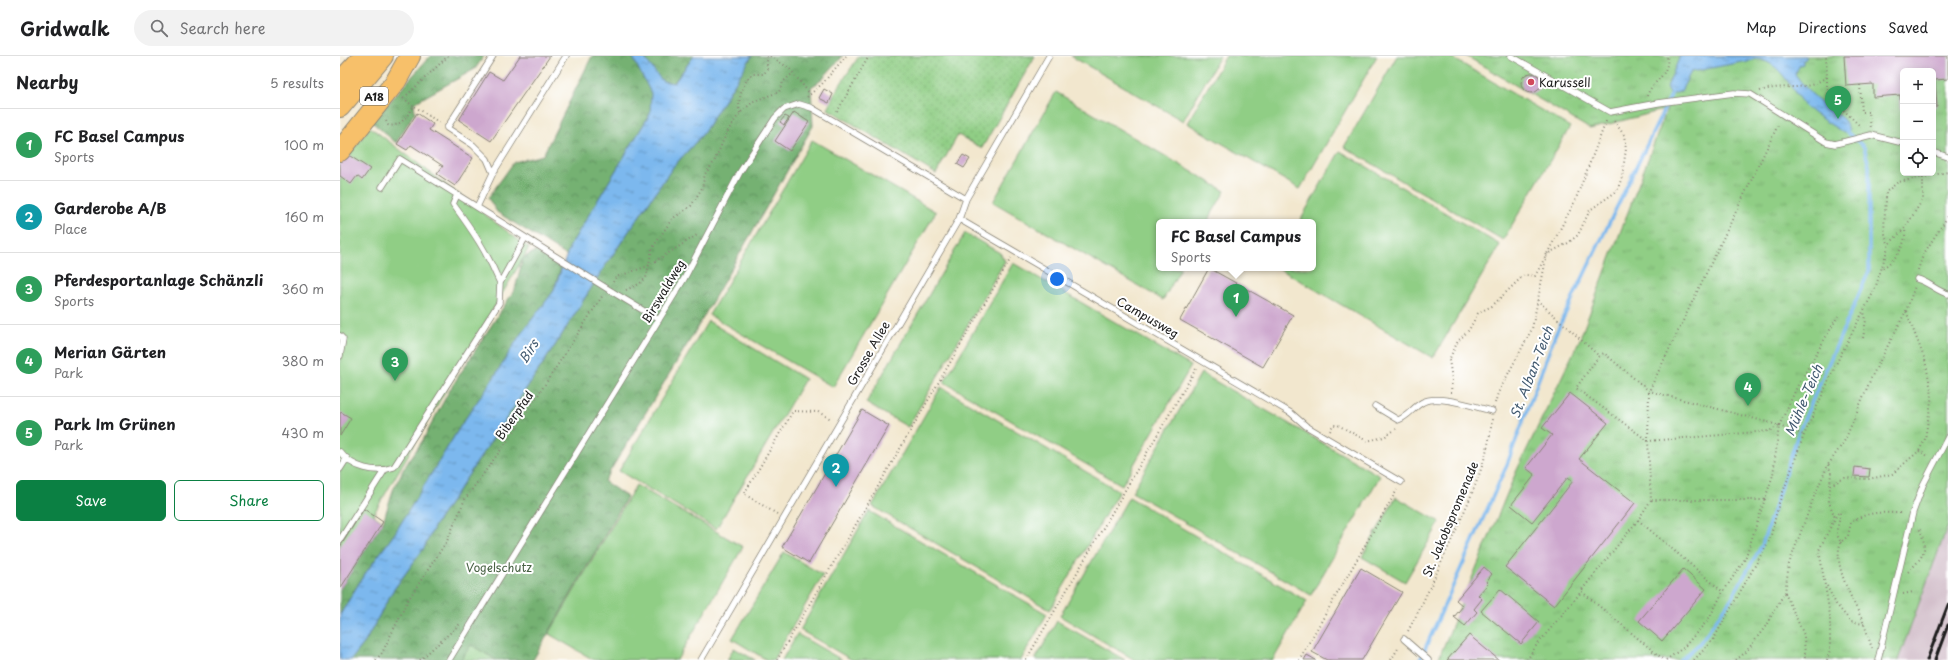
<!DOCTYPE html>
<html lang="en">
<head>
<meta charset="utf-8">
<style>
	:root { --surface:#fff; --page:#f2f2f2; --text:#202124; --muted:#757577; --line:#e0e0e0; --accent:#0b8043 }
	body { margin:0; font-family:"Playpen Sans",sans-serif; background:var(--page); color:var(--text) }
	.controls { position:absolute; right:12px; top:12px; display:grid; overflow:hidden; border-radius:6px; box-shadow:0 2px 10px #0003 }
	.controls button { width:36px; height:36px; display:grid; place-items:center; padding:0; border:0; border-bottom:1px solid var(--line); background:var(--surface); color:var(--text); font:20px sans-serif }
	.you { position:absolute; left:717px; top:223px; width:14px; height:14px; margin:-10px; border:3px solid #fff; border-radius:50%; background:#1a73e8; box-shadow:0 0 0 6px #1a73e833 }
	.badge { display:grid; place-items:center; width:26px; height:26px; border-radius:50%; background:var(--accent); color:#fff; font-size:13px; font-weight:700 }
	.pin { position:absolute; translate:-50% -33px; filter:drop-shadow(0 1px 2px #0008) }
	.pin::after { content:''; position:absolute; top:21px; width:14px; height:12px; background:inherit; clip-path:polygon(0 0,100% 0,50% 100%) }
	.popup { position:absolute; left:816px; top:163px; width:160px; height:52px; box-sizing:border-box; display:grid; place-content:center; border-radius:6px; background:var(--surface); filter:drop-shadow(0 1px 3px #0005); font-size:13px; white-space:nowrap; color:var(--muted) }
	.popup b { font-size:15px; color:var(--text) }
	.popup::after { content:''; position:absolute; left:50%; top:100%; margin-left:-8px; border:8px solid transparent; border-top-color:var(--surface) }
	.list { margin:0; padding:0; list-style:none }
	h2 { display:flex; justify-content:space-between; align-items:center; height:52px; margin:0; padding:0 16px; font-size:17px }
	h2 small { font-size:13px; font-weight:400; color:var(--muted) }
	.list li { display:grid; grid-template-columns:26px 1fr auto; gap:12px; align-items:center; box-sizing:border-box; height:72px; padding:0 16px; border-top:1px solid var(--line) }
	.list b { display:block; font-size:15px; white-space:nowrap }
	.list p { margin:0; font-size:13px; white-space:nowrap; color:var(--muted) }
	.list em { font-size:13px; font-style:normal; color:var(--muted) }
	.actions { display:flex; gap:8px; padding:12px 16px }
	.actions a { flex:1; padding:9px 0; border:1px solid var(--accent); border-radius:6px; text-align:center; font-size:14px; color:var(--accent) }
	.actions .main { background:var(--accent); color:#fff }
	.icon { flex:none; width:22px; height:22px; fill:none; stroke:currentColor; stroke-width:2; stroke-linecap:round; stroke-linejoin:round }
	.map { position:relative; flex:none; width:1608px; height:604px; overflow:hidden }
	header { display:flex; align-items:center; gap:24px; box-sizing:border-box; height:56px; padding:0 20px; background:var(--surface); border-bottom:1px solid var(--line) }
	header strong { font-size:19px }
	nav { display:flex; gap:22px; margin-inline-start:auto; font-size:14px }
	.search { width:280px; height:36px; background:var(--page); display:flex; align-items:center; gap:10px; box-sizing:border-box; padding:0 14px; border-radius:22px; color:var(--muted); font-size:15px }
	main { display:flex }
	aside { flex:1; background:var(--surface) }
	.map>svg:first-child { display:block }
	.railway { fill:#d1bdc9 }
	.grass { fill:url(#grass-dots); stroke:#567550 }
	.forest { fill:url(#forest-crowns); stroke:#486647 }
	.park { fill:url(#park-tufts); stroke:#567550; fill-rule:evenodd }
	.pitch { fill:#90ce85; stroke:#567550 }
	.water { fill:url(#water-ripples); stroke:#4c6a85 }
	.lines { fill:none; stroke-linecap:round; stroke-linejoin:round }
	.stream { stroke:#7cb8ee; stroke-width:3.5 }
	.building { fill:#cda7ce }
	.service-casing { stroke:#878275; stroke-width:7 }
	.motorway-casing { stroke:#878275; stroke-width:22 }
	.path { stroke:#878275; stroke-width:2; stroke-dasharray:1 3; stroke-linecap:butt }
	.service { stroke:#fff; stroke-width:5.5 }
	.motorway { stroke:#f7c06b; stroke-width:20 }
	.rail { stroke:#1c1c1c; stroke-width:3 }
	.service-bridge-casing { stroke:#878275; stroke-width:7; stroke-linecap:butt }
	.service-bridge { stroke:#fff; stroke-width:5.5 }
	.poi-dot { fill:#d1495b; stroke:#fff; stroke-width:1.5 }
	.labels { text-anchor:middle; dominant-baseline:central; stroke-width:4; stroke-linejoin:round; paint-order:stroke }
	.shield { fill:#fff; stroke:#606060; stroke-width:1 }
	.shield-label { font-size:11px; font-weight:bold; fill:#1c1c1c }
	.poi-label { font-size:12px; fill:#1c1c1c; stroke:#fff; text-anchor:start }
	.street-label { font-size:12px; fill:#1c1c1c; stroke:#fff }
	.park-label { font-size:12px; fill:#4a6346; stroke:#fff }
	.water-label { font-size:13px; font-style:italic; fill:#425a70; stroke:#fff }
</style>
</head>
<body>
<header>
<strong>Gridwalk</strong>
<div class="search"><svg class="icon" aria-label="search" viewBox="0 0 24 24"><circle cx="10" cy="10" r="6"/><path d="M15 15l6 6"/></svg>Search here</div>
<nav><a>Map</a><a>Directions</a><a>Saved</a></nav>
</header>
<main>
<aside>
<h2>Nearby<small>5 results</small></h2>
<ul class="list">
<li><span class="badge" style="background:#2e9e5b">1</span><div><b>FC Basel Campus</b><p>Sports</p></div><em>100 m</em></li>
<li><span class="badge" style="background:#0f9aa8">2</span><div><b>Garderobe A/B</b><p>Place</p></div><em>160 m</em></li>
<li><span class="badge" style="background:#2e9e5b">3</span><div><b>Pferdesportanlage Schänzli</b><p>Sports</p></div><em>360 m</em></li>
<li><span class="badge" style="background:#2e9e5b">4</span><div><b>Merian Gärten</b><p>Park</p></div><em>380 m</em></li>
<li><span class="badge" style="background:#2e9e5b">5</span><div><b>Park Im Grünen</b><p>Park</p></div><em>430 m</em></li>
</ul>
<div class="actions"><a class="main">Save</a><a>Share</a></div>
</aside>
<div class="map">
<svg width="1608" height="604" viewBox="0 0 1608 604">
	<defs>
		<pattern id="grass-dots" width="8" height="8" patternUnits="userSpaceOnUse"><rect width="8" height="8" fill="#90ce85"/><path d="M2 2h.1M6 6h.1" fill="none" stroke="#7cb072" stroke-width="1.8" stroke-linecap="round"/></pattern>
		<pattern id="forest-crowns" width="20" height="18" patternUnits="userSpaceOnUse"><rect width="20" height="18" fill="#74b172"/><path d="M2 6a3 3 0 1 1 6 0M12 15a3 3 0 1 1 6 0" fill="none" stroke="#5e8f5d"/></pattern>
		<pattern id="park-tufts" width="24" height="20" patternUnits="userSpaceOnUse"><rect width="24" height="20" fill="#90ce85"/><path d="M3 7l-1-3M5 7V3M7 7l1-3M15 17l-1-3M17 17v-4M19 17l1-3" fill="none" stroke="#7cb072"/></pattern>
		<pattern id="water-ripples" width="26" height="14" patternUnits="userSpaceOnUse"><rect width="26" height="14" fill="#7cb8ee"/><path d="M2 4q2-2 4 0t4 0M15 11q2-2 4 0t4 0" fill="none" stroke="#6595c0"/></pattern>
	</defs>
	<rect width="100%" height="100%" fill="#fff"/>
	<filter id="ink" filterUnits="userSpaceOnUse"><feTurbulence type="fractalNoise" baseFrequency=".025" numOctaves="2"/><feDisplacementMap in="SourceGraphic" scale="8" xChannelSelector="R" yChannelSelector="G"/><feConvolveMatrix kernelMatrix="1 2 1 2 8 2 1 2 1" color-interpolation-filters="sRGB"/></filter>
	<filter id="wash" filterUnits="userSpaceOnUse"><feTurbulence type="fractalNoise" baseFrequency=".012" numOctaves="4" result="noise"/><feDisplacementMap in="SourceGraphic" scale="16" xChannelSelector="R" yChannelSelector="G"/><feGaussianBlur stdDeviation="0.9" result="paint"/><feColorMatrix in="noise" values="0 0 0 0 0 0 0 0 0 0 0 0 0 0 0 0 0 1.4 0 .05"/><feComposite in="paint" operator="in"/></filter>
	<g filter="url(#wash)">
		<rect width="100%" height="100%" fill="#f2e7ce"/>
		<path class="railway" d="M1608 469V604H1558Z"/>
		<path class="grass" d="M519 0H695L642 92 618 79 596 118 488 53 494 38Z"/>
		<path class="forest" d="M90 0H144L135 13 74 47 75 56 56 87 32 66Z
			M252 0H354L310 58 230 190 227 200 157 156 148 142 174 106 203 99Z
			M412 0H503L479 26 471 31 473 70 353 279 264 425 287 441 193 604H156L131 589 121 604H11L25 586 52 536 84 492 95 469 216 288 263 213 333 111 362 79Z
			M196 195 221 212 213 236 180 279 155 320 123 366 55 477 22 522 0 559V533L43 466 53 434 64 412 83 384 109 335 138 290 175 233 183 202Z"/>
		<path class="park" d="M1126 0H1608V469L1558 604H1098L1176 416 1239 285 1327 53 1250 73ZM1563 15H1593V117H1563Z"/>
		<path class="pitch" d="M731 0H880L843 65Z
			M886 0H1037L960 133 847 67Z
			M1057 0H1109L1230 71 1163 184 1004 91Z
			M716 36 885 135 867 166H819V212H841L823 244 653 146Z
			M30 71 189 192 33 459 43 466 0 532V111Z
			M472 84 596 156 493 331 369 259Z
			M1000 95 1160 189 1093 302 938 212H973V166H959Z
			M625 177 660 197 665 205 568 371 526 347Z
			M673 207 851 310 782 429 604 326Z
			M368 265 465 323 376 473 279 415Z
			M861 317 1040 420 971 539 792 436Z
			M601 331 779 435 710 554 532 450Z
			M296 429 403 491 337 604H254L209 578Z
			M789 441 967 545 933 604H795L720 560Z
			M1056 441 1100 466 1065 526 1022 501Z
			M529 455 707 558 681 604H512L460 574Z
			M444 496 483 519 433 604H427L392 583Z
			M717 565 785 604H695Z
			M457 578 502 604H442Z
			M131 589 156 604H121Z
			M394 592 415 604H387Z"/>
		<path class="water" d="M292 0H305L306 4 322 25 334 27 354 0H412L362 79 333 111 263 213 216 288 95 469 84 492 52 536 25 586 11 604H0V559L22 522 55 477 123 366 155 320 180 279 213 236 230 190 310 58 311 37Z
			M1340 0H1465L1466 3 1463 4V8L1460 9 1455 18C1462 28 1471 38 1481 46 1490 55 1506 60 1509 74L1504 77C1492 69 1477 61 1466 51 1450 34 1443 7 1417 3L1351 16 1341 35 1331 39 1327 31Z"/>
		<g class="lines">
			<path class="stream" d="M1080 604 1166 411 1215 279 1331 39
				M1341 604 1359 588 1391 543 1422 489 1459 375 1529 215V110L1524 91 1507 76"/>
		</g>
		<g id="blocks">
			<path class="building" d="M180 0H210L151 85 119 64 149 16 163 24Z
				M1504 0H1608V23L1595 24 1597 51H1593V15H1563V53H1561L1560 39 1533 41V28L1506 30Z
				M1181 27a10 10 0 1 1 20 0a10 10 0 1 1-20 0Z
				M484 33 493 38 489 47 479 42Z
				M454 56 469 66 450 95 435 85Z
				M77 57 93 68 89 74 133 102 115 130 97 118 103 110 71 89 67 94 57 88Z
				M445 60 449 62 444 69 440 66Z
				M7 98 30 113 22 124 17 120 11 128 0 120V107Z
				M623 99 630 103 624 112 617 108Z
				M869 212 953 259 923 311 840 264Z
				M1230 337 1268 367 1239 403 1295 447 1214 550 1165 511 1233 425 1228 421 1192 466 1171 449 1195 419 1186 412 1212 379 1202 372Z
				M522 354 549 370 469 507 442 491Z
				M1 356 11 362 0 380V358Z
				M1515 411 1530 413 1529 421 1514 420Z
				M24 453 43 466 0 533V491Z
				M1144 511 1152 518 1146 526 1148 528 1138 539 1142 543 1134 553 1137 556 1125 570 1114 561 1123 550 1116 544Z
				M1021 512 1062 536 1022 604H987L972 596Z
				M1343 513 1366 533 1322 585 1299 565Z
				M1160 533 1199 566 1181 588 1141 555Z
				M1129 579 1159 604H1107Z
				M967 599 976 604H964Z"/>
		</g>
	</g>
	<g filter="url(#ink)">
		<use href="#blocks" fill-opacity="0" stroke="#878275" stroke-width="1"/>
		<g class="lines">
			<g class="service-casing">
				<path id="service" d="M1171 0 1270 56 1318 47 1394 37 1410 38 1486 86 1495 88 1531 79 1563 87
					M1593 96 1608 101
					M153 117 226 0
					M42 131 60 103 223 205
					M117 139 113 148C133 175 147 196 160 227
					M137 151 153 117 147 103 133 89 107 72 153 0
					M619 163 951 357 966 370 1061 426
					M1577 223C1589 226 1596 235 1608 238
					M271 235 319 264
					M0 280 3 283 0 300
					M1035 350 1058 364C1069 360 1073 351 1083 346 1097 338 1136 351 1152 355
					M0 396C12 412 36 418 54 411L159 247 160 227 185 182
					M0 413 7 402
					M0 484 44 415
					M1064 583 1088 604
					M109 604 344 223 400 116 435 62 444 53 459 48 472 52 626 143
					M361 604 619 163 626 143 709 0
					M1538 604 1573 456 1583 429 1608 381"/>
			</g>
			<g class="motorway-casing">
				<path id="motorway" d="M0 26 24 0
					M0 51 43 0
					M0 95 56 25 70 0"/>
			</g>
			<path class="path" d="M430 0 449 12 470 38
				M1487 21V38L1521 71
				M1520 29 1522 56H1529L1531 72
				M1420 35C1438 29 1455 33 1470 29 1476 28 1481 24 1487 21L1486 0
				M67 39 108 0
				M1307 40C1312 24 1330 21 1327 0
				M467 41 482 28 506 0
				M63 42 73 50
				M497 56 529 0
				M400 57C397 45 403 26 412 18H424L427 13V0
				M46 65 48 69C61 72 67 59 74 50L100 67
				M1580 117 1583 121 1608 116
				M1543 212C1556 203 1567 189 1565 172
				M1578 214 1583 199 1608 160
				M273 226 276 221 308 210 357 179
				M286 234 299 228 306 222 312 193 332 163 351 150 362 132 365 118 374 106 387 76 400 57 414 45 439 36 443 26 453 17
				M1197 244 1259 300 1236 332 1308 385 1311 444H1426
				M1523 282 1526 264 1524 256
				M1259 300 1264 297 1309 335 1431 367 1439 370 1429 375 1308 385 1309 335 1439 67
				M1111 337 1112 323 1109 304 1118 285 1129 274 1138 257 1152 250 1184 219 1195 220 1207 198 1228 187 1238 179 1250 154 1277 135 1282 121 1286 93 1284 79 1274 65
				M1155 347 1158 337 1192 273 1207 198 1235 145 1267 63
				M1439 370 1464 379
				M990 375 993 369H998L1027 385 1044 381 1056 373
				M1579 395 1588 400
				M1488 409 1491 416 1489 446 1495 462
				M1490 429 1505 422 1529 423 1552 418 1579 395 1585 383 1592 339 1585 304 1566 255
				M1311 444 1298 464 1241 535 1324 604
				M437 458 404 438 453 355 478 356 491 363
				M1298 464 1383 536
				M1501 486C1491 509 1515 547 1524 568 1527 576 1529 584 1532 592
				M1568 516C1584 500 1589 494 1579 472
				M1487 530 1496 548 1511 566 1524 568
				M1445 537 1464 579 1465 604
				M1563 538 1573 536
				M1068 575C1085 544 1098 513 1113 481 1130 442 1148 406 1152 363
				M36 604 42 597 68 544 107 485 125 443 176 373 263 239
				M80 604 121 567
				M437 604 671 202
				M686 604 857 311
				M959 604 1057 434
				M1051 604 1059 591
				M1187 604 1196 590 1241 536
				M1326 604 1343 592 1368 564 1383 536 1405 503 1433 419 1439 370 1458 329 1498 260
				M1354 604 1373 584 1430 483 1439 447 1464 379 1499 302 1535 233 1549 188 1565 172 1583 143V121L1558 126 1546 136C1547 151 1540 175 1549 188
				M1396 604 1406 596 1425 571 1445 536 1449 508 1475 438 1488 409 1505 384 1532 320 1566 255 1575 230
				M1487 604 1490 594V559L1479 494 1497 458 1500 456C1501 467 1492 475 1501 486L1508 480 1511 466C1531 454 1541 457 1563 457"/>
			<use href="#service" class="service"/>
			<use href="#motorway" class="motorway"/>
			<path class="rail" d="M1587 604 1608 549
				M1595 604 1608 569"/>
			<g class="service-bridge-casing">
				<path id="service-bridge" d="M223 205 271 235"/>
			</g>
			<use href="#service-bridge" class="service-bridge"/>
		</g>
	</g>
	<circle class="poi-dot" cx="1191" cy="26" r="4"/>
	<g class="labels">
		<rect class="shield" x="20" y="31" width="28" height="18" rx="3"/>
		<g class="shield-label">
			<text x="34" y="40">A18</text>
		</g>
		<g class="poi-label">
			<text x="1199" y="26">Karussell</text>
		</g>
		<g class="street-label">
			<text transform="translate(323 235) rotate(-59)">Birswaldweg</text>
			<text transform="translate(808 261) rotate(30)">Campusweg</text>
			<text transform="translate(528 297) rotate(-60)">Grosse Allee</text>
			<text transform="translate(174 359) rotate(-55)">Biberpfad</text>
			<text transform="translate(1110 463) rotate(-67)">St. Jakobspromenade</text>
		</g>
		<g class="park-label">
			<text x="159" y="511">Vogelschutz</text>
		</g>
		<g class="water-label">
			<text transform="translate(188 295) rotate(-58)">Birs</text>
			<text transform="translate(1191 316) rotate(-69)">St. Alban-Teich</text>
			<text transform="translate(1463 344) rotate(-67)">Mühle-Teich</text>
		</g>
	</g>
</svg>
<div class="controls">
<button>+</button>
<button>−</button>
<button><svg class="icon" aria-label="locate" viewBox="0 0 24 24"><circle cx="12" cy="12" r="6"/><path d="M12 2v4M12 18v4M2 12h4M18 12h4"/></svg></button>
</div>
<div class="you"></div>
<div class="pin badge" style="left:896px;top:261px;background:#2e9e5b">1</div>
<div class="popup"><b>FC Basel Campus</b>Sports</div>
<div class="pin badge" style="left:496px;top:431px;background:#0f9aa8">2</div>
<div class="pin badge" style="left:55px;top:325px;background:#2e9e5b">3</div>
<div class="pin badge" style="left:1408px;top:350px;background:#2e9e5b">4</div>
<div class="pin badge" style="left:1498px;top:63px;background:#2e9e5b">5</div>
</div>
</main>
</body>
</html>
